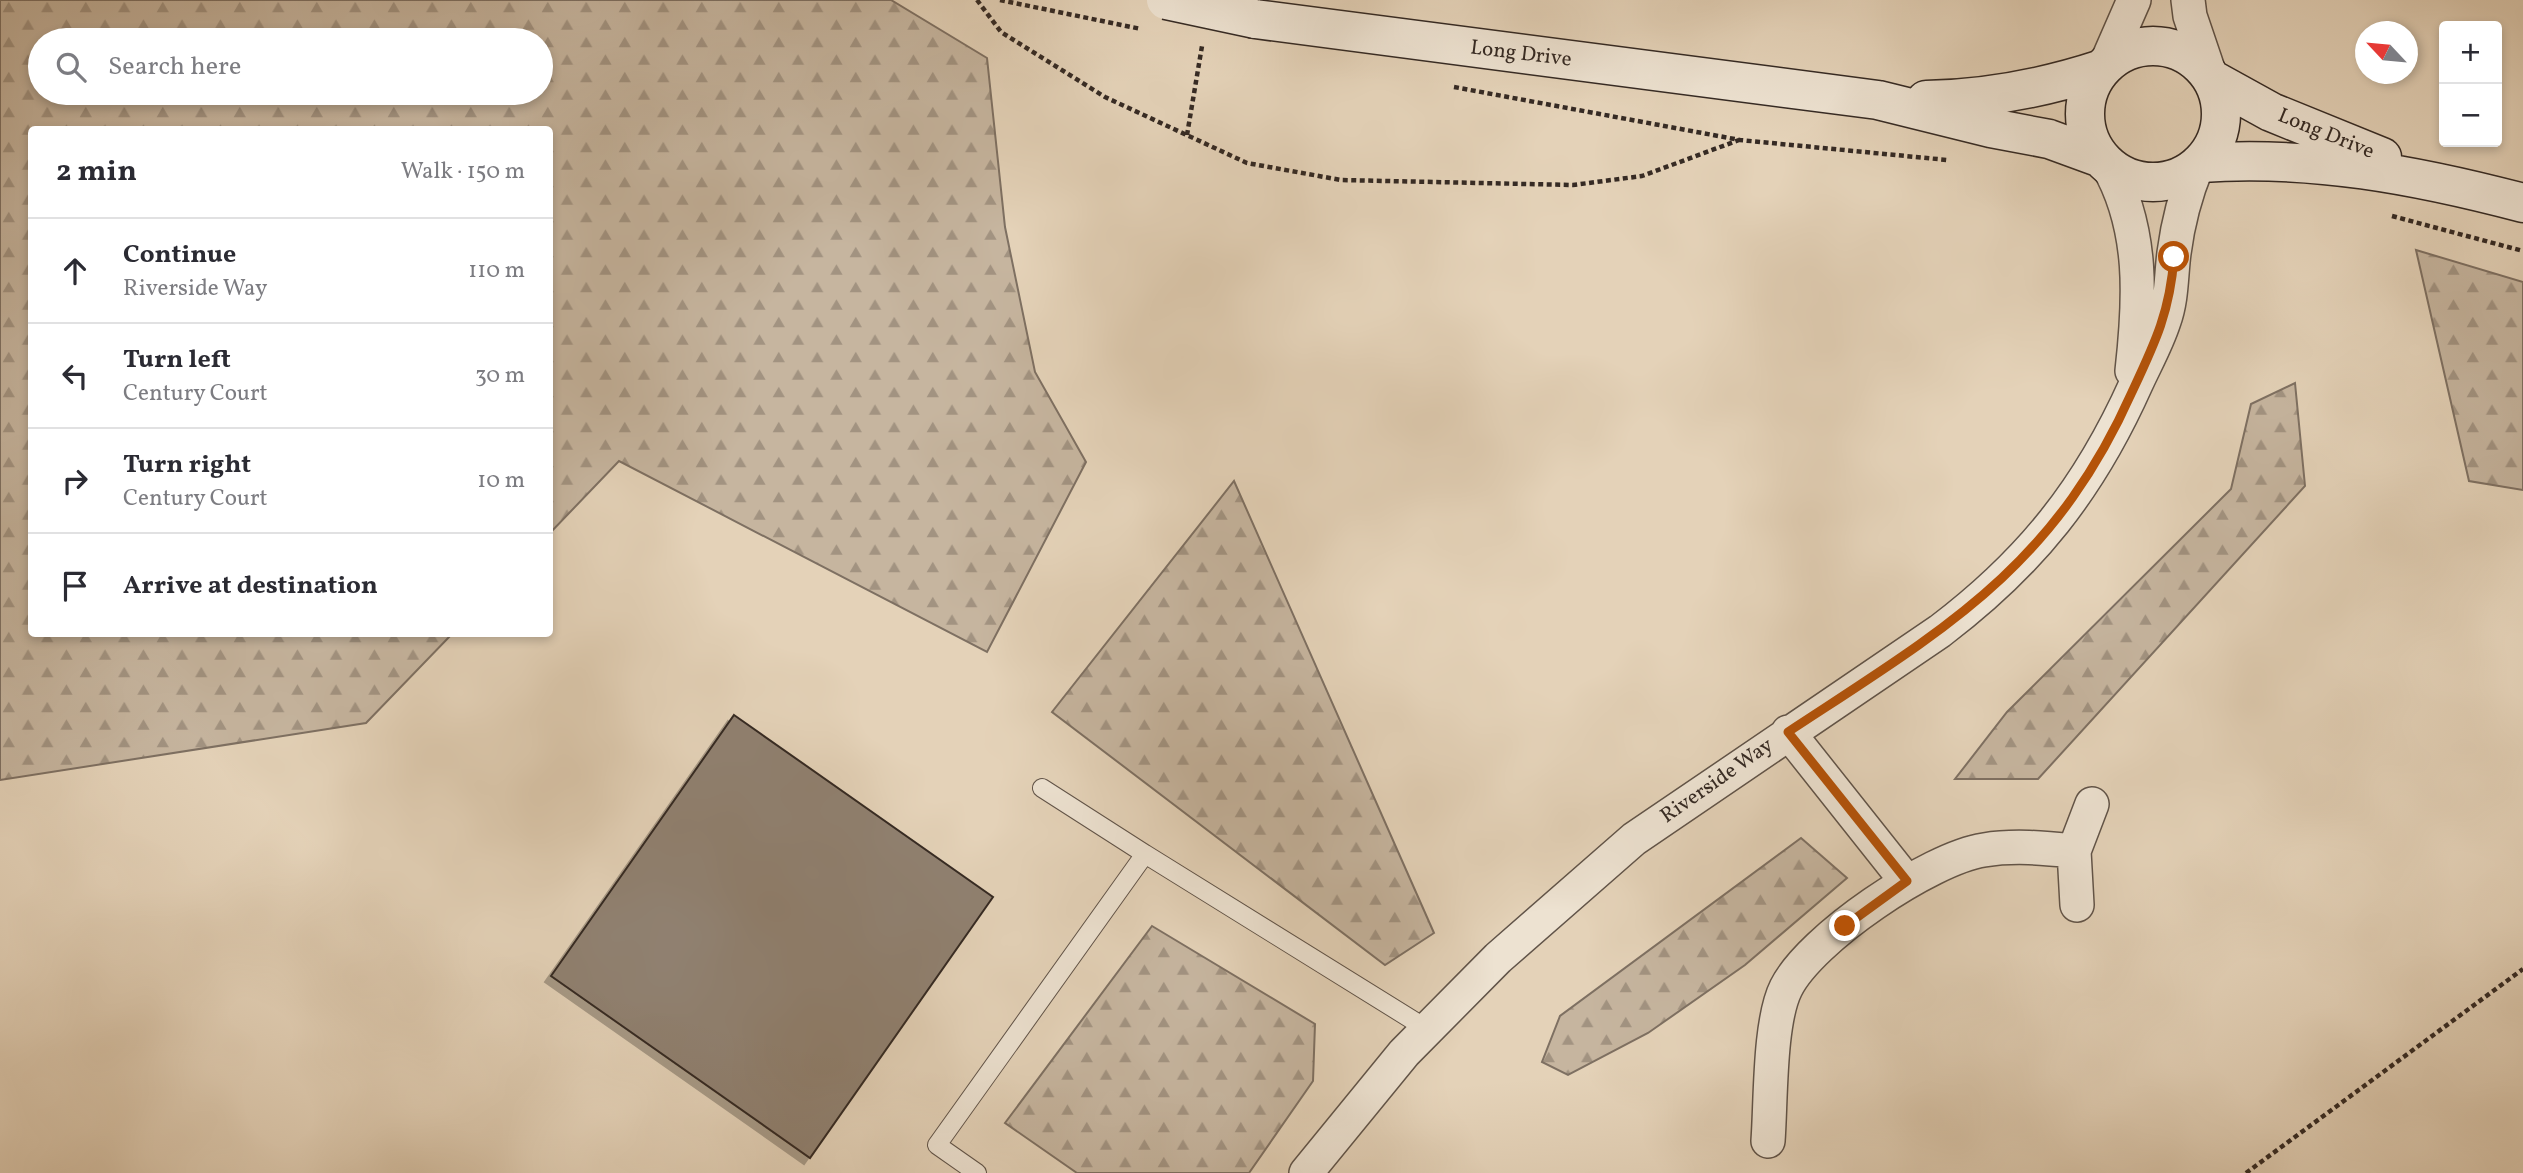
<!DOCTYPE html>
<html lang="en">
<head>
<meta charset="utf-8">
<style>
	:root { --surface:#fff; --page:#f7f7f7; --text:#2b2b33; --muted:#7c7c81; --line:#e1e1e2 }
	body { margin:0; font-family:Vollkorn,serif; background:var(--page); color:var(--text) }
	.controls { position:absolute; right:21px; top:21px; display:grid; overflow:hidden; border-radius:7px; box-shadow:0 4px 10px #0003 }
	.controls button { width:63px; height:63px; display:grid; place-items:center; padding:0; border:0; border-bottom:2px solid var(--line); background:var(--surface); color:var(--text); font:35px sans-serif }
	.compass { position:absolute; left:2355px; top:21px; width:63px; height:63px; border-radius:50%; background:var(--surface); box-shadow:0 4px 10px #0003; rotate:296deg }
	.stop { position:absolute; width:21px; height:21px; margin:-16px; border:5px solid #b45309; border-radius:50%; background:#fff }
	.stop.end { background:#b45309; border-color:#fff; box-shadow:0 2px 7px #0008 }
	.list { margin:0; padding:0; list-style:none }
	h2 { display:flex; justify-content:space-between; align-items:center; height:91px; margin:0; padding:0 28px; font-size:30px }
	h2 small { font-size:23px; font-weight:400; color:var(--muted) }
	.list li { display:grid; grid-template-columns:46px 1fr auto; gap:21px; align-items:center; box-sizing:border-box; height:105px; padding:0 28px; border-top:2px solid var(--line) }
	.list b { display:block; font-size:26px; white-space:nowrap }
	.list p { margin:0; font-size:23px; white-space:nowrap; color:var(--muted) }
	.list em { font-size:23px; font-style:normal; color:var(--muted) }
	.icon { flex:none; width:38px; height:38px; fill:none; stroke:currentColor; stroke-width:2; stroke-linecap:round; stroke-linejoin:round }
	.map { position:relative; flex:none; width:2523px; height:1173px; overflow:hidden }
	.search { position:absolute; background:var(--surface); box-shadow:0 4px 10px #0003; left:28px; top:28px; width:525px; height:77px; display:flex; align-items:center; gap:18px; box-sizing:border-box; padding:0 24px; border-radius:38px; color:var(--muted); font-size:26px }
	.panel { position:absolute; background:var(--surface); box-shadow:0 4px 10px #0003; left:28px; top:126px; width:525px; height:511px; border-radius:7px }
	.map>svg:first-child { display:block }
	.forest { fill:url(#forest-firs); stroke:#7e7062; stroke-width:2; fill-rule:evenodd }
	.building { fill:#908171; stroke:#352a24; stroke-width:2; filter:url(#shadow) }
	.lines { fill:none; stroke-linecap:round; stroke-linejoin:round }
	.lane-casing { stroke:#615449; stroke-width:20 }
	.street-casing { stroke:#615449; stroke-width:36 }
	.secondary-casing { stroke:#352a24; stroke-width:41 }
	.path { stroke:#352a24; stroke-width:4.5; stroke-dasharray:5 3.5; stroke-linecap:butt }
	.lane { stroke:#ede2d1; stroke-width:18 }
	.street { stroke:#ede2d1; stroke-width:33 }
	.secondary { stroke:#ede2d1; stroke-width:38 }
	.secondary-bridge-casing { stroke:#352a24; stroke-width:41; stroke-linecap:butt }
	.secondary-bridge { stroke:#ede2d1; stroke-width:38 }
	.route { stroke:#b45309; stroke-width:9 }
	.labels { text-anchor:middle; dominant-baseline:central; stroke-width:7; stroke-linejoin:round; paint-order:stroke }
	.street-label { font-size:21px; fill:#352a24; stroke:#ede2d1 }
</style>
</head>
<body>
<div class="map">
<svg width="2523" height="1173" viewBox="0 0 2523 1173">
	<defs>
		<pattern id="forest-firs" width="22" height="20" patternUnits="userSpaceOnUse" patternTransform="scale(1.75)"><rect width="22" height="20" fill="#c6b59f"/><path d="M5 1l3.5 6h-7zM16 11l3.5 6h-7z" fill="#a29381"/></pattern>
		<filter id="shadow"><feDropShadow dx="-6" dy="6" stdDeviation="0" flood-color="#0004"/></filter>
	</defs>
	<rect width="100%" height="100%" fill="#e4d2b8"/>
	<filter id="stains"><feTurbulence type="fractalNoise" baseFrequency=".00286" numOctaves="4"/><feColorMatrix values="0 0 0 0 .2 0 0 0 0 .09 0 0 0 0 .02 0 0 0 .5 -.17"/></filter>
	<radialGradient id="worn" r=".72"><stop offset=".6" stop-color="#630" stop-opacity="0"/><stop offset="1" stop-color="#630" stop-opacity=".3"/></radialGradient>
	<path class="forest" d="M0 0H891L987 58 1005 227 1035 372 1086 462 987 652 619 461 550 533V130H32V634H452L366 723 0 780ZM40 40H541V93H40Z
		M2416 250 2523 282V490L2469 481Z
		M2295 383 2305 486 2038 779H1955L2007 712 2231 489 2251 404Z
		M1234 481 1434 933 1385 965 1052 712Z
		M1801 838 1847 878 1745 965 1648 1033 1568 1075 1542 1062 1560 1016Z
		M1152 926 1315 1024 1313 1081 1249 1173H1077L1005 1123Z"/>
	<path class="building" d="M734 715 993 897 810 1158 551 976Z"/>
	<g class="lines">
		<g class="lane-casing">
			<path id="lane" d="M1042 788 1145 854
				M977 1173 937 1145 1145 854 1427 1029"/>
		</g>
		<g class="street-casing">
			<path id="street" d="M2188 0 2190 16 2210 75
				M2106 64 2134 0
				M2107 164C2144 228 2140 300 2132 371
				M1788 732 1907 882
				M2077 905 2074 851 2092 804
				M1768 1141C1771 1101 1769 1022 1786 988 1810 939 1930 858 1984 850 2014 845 2044 848 2074 851
				M1306 1173 1404 1053 1498 958 1634 839 1940 631C2031 562 2089 489 2136 384 2145 364 2157 343 2164 321 2172 299 2171 276 2174 253 2178 222 2185 195 2197 166"/>
		</g>
		<g class="secondary-casing">
			<path id="secondary" d="M1255 19 1878 100 1991 128 2049 139 2101 158
				M2085 114a68 68 0 1 1 136 0a68 68 0 1 1-136 0Z
				M2213 80 2271 112 2382 157
				M1926 100C1987 99 2044 88 2102 69
				M2200 163C2310 155 2417 175 2523 203"/>
		</g>
		<path class="path" d="M977 0 1001 32 1105 97 1247 163 1341 180 1573 185 1642 176 1739 140
			M1000 0 1141 29
			M1454 87 1740 140 1947 160
			M1187 135 1202 46
			M2392 216 2523 251
			M2246 1173 2523 969"/>
		<use href="#lane" class="lane"/>
		<use href="#street" class="street"/>
		<use href="#secondary" class="secondary"/>
		<g class="secondary-bridge-casing">
			<path id="secondary-bridge" d="M1166 0 1255 19"/>
		</g>
		<use href="#secondary-bridge" class="secondary-bridge"/>
	</g>
	<g class="lines">
		<path class="route" d="M1845 926 1907 881 1788 732C1943 630 2053 569 2132 392 2155 343 2170 312 2174 257"/>
	</g>
	<g class="labels">
		<g class="street-label">
			<text transform="translate(1521 54) rotate(7)">Long Drive</text>
			<text transform="translate(2326 134) rotate(22)">Long Drive</text>
			<text transform="translate(1717 781) rotate(-35)">Riverside Way</text>
		</g>
	</g>
	<rect width="100%" height="100%" filter="url(#stains)"/>
	<rect width="100%" height="100%" fill="url(#worn)"/>
</svg>
<div class="controls">
<button>+</button>
<button>−</button>
</div>
<svg class="compass" viewBox="-18 -18 36 36"><path d="M0-13l5 13h-10z" fill="#e53935"/><path d="M0 13l5-13h-10z" fill="#7c7c81"/></svg>
<div class="stop" style="left:2174px;top:257px"></div>
<div class="stop end" style="left:1845px;top:926px"></div>
<div class="search"><svg class="icon" aria-label="search" viewBox="0 0 24 24"><circle cx="10" cy="10" r="6"/><path d="M15 15l6 6"/></svg>Search here</div>
<section class="panel">
<h2>2 min<small>Walk · 150 m</small></h2>
<ul class="list">
<li><svg class="icon" aria-label="ahead" viewBox="0 0 24 24"><path d="M12 20V5M6 11l6-6 6 6"/></svg><div><b>Continue</b><p>Riverside Way</p></div><em>110 m</em></li>
<li><svg class="icon" aria-label="left" viewBox="0 0 24 24"><path d="M17 20v-9H6M10 6l-5 5 5 5"/></svg><div><b>Turn left</b><p>Century Court</p></div><em>30 m</em></li>
<li><svg class="icon" aria-label="right" viewBox="0 0 24 24"><path d="M7 20v-9h11M14 6l5 5-5 5"/></svg><div><b>Turn right</b><p>Century Court</p></div><em>10 m</em></li>
<li><svg class="icon" aria-label="arrive" viewBox="0 0 24 24"><path d="M6 21V4h12l-3 4 3 4H6"/></svg><div><b>Arrive at destination</b></div></li>
</ul>
</section>
</div>
</body>
</html>
